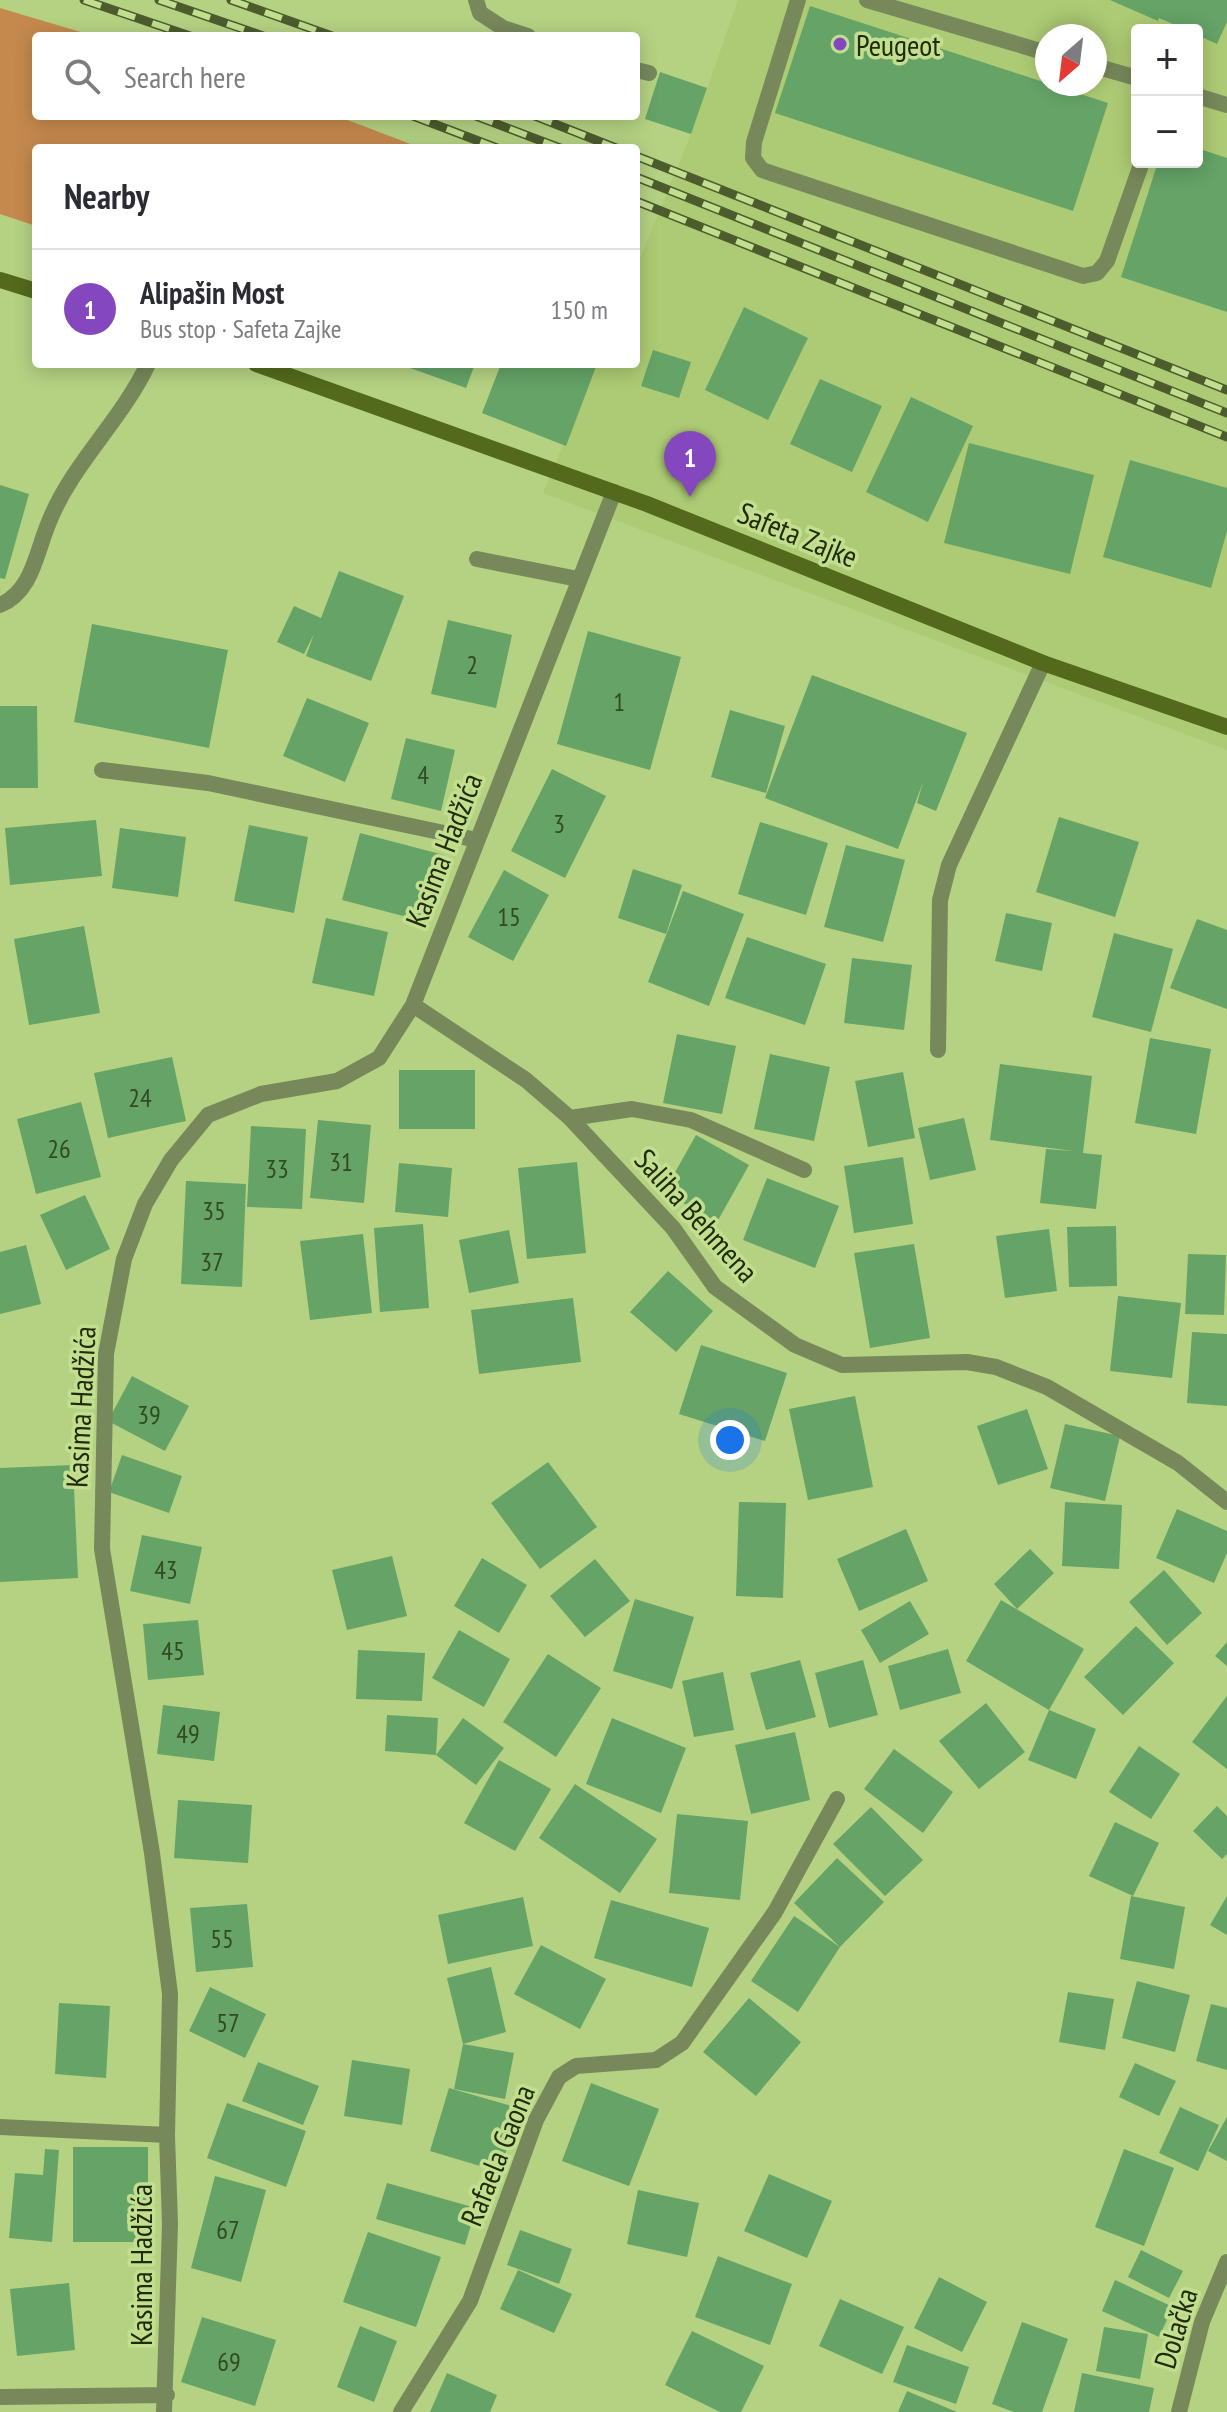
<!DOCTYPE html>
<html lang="en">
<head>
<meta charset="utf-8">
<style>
	:root { --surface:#fff; --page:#f2f2f3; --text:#2b2b33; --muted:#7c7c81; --line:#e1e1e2; --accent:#8447bd }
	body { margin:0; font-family:"PT Sans Narrow",sans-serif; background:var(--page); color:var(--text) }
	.controls { position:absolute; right:24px; top:24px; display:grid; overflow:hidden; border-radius:8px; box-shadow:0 4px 20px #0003 }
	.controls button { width:72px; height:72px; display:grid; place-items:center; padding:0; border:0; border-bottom:2px solid var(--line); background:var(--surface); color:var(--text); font:40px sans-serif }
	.compass { position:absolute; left:1035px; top:24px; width:72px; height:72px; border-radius:50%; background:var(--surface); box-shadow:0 4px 20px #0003; rotate:208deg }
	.you { position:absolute; left:730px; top:1440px; width:28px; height:28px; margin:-20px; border:6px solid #fff; border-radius:50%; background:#1a73e8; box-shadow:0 0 0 12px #1a73e833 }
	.badge { display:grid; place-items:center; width:52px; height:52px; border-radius:50%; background:var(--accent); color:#fff; font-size:26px; font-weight:700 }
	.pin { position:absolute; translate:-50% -66px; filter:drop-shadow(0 2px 4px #0008) }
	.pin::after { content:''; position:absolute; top:42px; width:28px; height:24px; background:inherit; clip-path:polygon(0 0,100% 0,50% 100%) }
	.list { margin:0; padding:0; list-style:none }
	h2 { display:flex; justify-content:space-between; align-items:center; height:104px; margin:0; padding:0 32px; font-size:34px }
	h2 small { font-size:26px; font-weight:400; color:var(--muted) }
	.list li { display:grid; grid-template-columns:52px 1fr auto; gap:24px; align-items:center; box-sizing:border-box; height:120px; padding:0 32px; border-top:2px solid var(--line) }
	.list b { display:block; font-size:30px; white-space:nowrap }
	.list p { margin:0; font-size:26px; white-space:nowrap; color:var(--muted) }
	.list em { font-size:26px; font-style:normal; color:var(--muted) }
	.icon { flex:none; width:44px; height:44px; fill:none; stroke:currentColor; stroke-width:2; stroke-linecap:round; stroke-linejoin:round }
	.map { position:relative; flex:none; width:1227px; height:2412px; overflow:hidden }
	.search { position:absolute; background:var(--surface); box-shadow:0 4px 20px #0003; left:32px; top:32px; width:608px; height:88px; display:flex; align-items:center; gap:20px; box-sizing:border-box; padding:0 28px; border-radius:8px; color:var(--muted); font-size:30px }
	.panel { position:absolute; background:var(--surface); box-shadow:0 4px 20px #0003; left:32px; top:144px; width:608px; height:224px; border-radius:8px }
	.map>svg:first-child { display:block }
	.built { fill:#adcb74; fill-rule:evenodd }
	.green { fill:#c5894d }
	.building { fill:#65a367 }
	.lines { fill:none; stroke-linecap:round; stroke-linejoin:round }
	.lane { stroke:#77895a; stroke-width:16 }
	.street { stroke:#77895a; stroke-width:16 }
	.secondary { stroke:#536a1c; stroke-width:16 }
	.rail-casing { stroke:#4c5c2d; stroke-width:9 }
	.rail { stroke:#c2df8f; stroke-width:6; stroke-dasharray:18; stroke-linecap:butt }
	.poi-dot { fill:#8447bd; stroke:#c2df8f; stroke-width:3 }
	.labels { text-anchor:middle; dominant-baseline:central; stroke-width:7; stroke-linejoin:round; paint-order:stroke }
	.number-label { font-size:26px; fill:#324921 }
	.poi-label { font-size:30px; fill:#212b0a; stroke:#c2df8f; text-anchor:start }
	.street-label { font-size:30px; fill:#212b0a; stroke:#c2df8f }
</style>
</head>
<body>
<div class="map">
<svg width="1227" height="2412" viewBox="0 0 1227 2412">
	<rect width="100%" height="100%" fill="#b5d283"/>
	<path class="built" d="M738 0H1227V750L543 493 597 364H636V268L691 134ZM1137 30H1197V162H1137ZM1047 36H1095V84H1047Z"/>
	<path class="green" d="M0 8 94 36H36V116H337L421 148H36V226L0 214Z"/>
	<path class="building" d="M1110 0H1227V22L1217 44 1197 35V30H1187L1159 18 1158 21Z
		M810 6 1108 103 1073 211 775 113Z
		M660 72 707 88 691 134 645 119Z
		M1197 148 1227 158V312L1121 277 1158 162H1197Z
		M744 307 808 338 768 420 705 390Z
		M653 350 691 362 679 398 641 386Z
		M399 364H475L466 388Z
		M501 364H597L566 446 482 413Z
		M820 379 882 406 852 472 790 444Z
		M911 397 973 426 928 522 866 492Z
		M969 443 1094 475 1070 574 944 543Z
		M1130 460 1227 488V531L1211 588 1103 557Z
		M0 485 29 494 5 579 0 578Z
		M339 571 404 596 371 681 306 656 314 634 304 654 277 642 294 606 321 618Z
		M448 620 512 635 496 708 431 694Z
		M92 624 228 650 209 748 74 722Z
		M588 631 681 657 650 770 557 744Z
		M812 675 967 733 936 811 917 803 923 782 898 849 765 798Z
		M307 698 369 723 345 782 283 756Z
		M0 706H37L38 788H0Z
		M730 710 785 726 766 793 711 777Z
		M406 738 455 750 441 811 391 799Z
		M552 769 606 796 565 878 511 851Z
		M1059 817 1139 842 1115 917 1036 892Z
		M96 820 102 876 10 885 5 828Z
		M760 822 828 843 806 915 738 894Z
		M249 825 308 837 294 913 234 901Z
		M120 828 186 837 178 897 112 888Z
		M360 833 444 855 426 922 342 900Z
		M846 845 905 860 883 942 824 927Z
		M633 869 682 885 666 934 618 918Z
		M504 870 549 895 513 961 468 937Z
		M683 891 744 914 709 1006 648 982Z
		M1006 913 1052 923 1042 971 995 961Z
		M326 918 388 932 374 996 312 983Z
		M1197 919 1227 930V1009L1170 988Z
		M84 926 100 1013 29 1025 14 939Z
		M1114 933 1173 949 1151 1032 1092 1017Z
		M747 937 826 964 805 1025 725 998Z
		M852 958 912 965 904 1030 844 1023Z
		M677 1034 736 1046 722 1114 663 1103Z
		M1150 1038 1211 1049 1196 1134 1135 1123Z
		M770 1054 830 1067 814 1141 754 1129Z
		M172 1057 186 1121 108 1138 94 1073Z
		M1000 1064 1092 1076 1083 1153 1102 1155 1096 1209 1040 1203 1046 1149 1073 1151 990 1140Z
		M399 1070H475V1129H399Z
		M903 1072 915 1138 868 1147 855 1081Z
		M81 1102 101 1177 36 1194 17 1119Z
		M964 1118 976 1170 930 1180 918 1128Z
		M318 1120 371 1125 364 1203 310 1198Z
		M251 1126 306 1129 302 1209 247 1207Z
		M696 1135 749 1165 717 1222 664 1192Z
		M903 1157 913 1224 854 1233 844 1166Z
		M577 1162 586 1253 527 1259 518 1168Z
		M399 1163 452 1168 448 1217 395 1212Z
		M767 1178 839 1206 815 1268 743 1240Z
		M186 1181 246 1184 242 1287 181 1284Z
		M85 1195 110 1249 66 1270 40 1215Z
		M423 1224 429 1308 380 1312 374 1228Z
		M1116 1226 1117 1286 1069 1287 1067 1227Z
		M1049 1229 1057 1291 1005 1298 996 1236Z
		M509 1230 519 1283 469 1293 459 1240Z
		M363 1234 372 1313 310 1320 300 1241Z
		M914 1244 930 1338 870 1348 854 1253Z
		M26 1245 41 1304 0 1314V1252Z
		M1188 1254 1226 1255 1224 1315 1185 1314Z
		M668 1271 713 1311 676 1352 630 1312Z
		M1118 1296 1181 1303 1172 1378 1110 1371Z
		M573 1298 581 1362 479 1374 471 1310Z
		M1192 1332 1227 1334V1406L1187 1403Z
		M701 1345 787 1373 765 1441 679 1414Z
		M132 1376 189 1406 165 1451 108 1421Z
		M855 1396 873 1487 808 1500 789 1409Z
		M1027 1409 1048 1469 998 1485 977 1426Z
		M1065 1424 1120 1436 1105 1501 1050 1488Z
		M122 1455 182 1476 169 1513 109 1492Z
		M548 1462 597 1527 540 1569 491 1503Z
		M73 1465 78 1578 0 1582V1468Z
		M739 1502 786 1503 783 1598 736 1596Z
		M1065 1502 1122 1505 1119 1569 1062 1566Z
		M1177 1509 1227 1531V1553L1214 1583 1156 1558Z
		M906 1529 928 1581 859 1611 837 1559Z
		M142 1535 202 1547 190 1604 130 1591Z
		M1030 1549 1054 1573 1017 1609 994 1584Z
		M392 1556 407 1616 347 1630 332 1570Z
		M482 1558 527 1585 499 1633 454 1606Z
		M595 1559 630 1601 585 1637 550 1596Z
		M1164 1570 1202 1613 1167 1645 1129 1602Z
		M635 1599 694 1617 672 1689 613 1671Z
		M1001 1600 1084 1649 1049 1710 1096 1729 1076 1779 1028 1760 1049 1710 966 1661Z
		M910 1601 929 1634 880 1663 861 1630Z
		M198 1620 204 1675 148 1680 143 1624Z
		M1136 1626 1174 1663 1123 1715 1084 1677Z
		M459 1630 510 1659 484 1707 432 1678Z
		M1227 1642V1666L1215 1656Z
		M948 1649 961 1693 900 1710 888 1666Z
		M358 1650 425 1653 422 1701 356 1699Z
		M548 1654 601 1688 556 1757 503 1722Z
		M800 1660 816 1717 766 1730 750 1673Z
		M863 1660 878 1715 829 1728 815 1673Z
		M723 1672 734 1730 694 1737 682 1681Z
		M1227 1696V1769L1192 1742Z
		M986 1703 1025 1752 979 1789 939 1741Z
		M163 1705 220 1712 214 1761 157 1754Z
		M387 1715 438 1718 436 1755 385 1751Z
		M463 1718 504 1748 476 1785 436 1755Z
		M612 1718 686 1748 661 1813 586 1784Z
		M795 1732 810 1800 751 1814 735 1745Z
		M1139 1746 1180 1774 1151 1819 1109 1792Z
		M894 1749 953 1792 923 1833 864 1789Z
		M499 1760 551 1789 515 1851 464 1823Z
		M575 1784 657 1839 620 1893 539 1838Z
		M178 1800 252 1805 248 1863 174 1858Z
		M1217 1806 1227 1816V1854L1222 1859 1193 1831Z
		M871 1807 923 1860 885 1896 833 1844Z
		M677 1814 748 1821 740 1900 669 1893Z
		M1115 1822 1159 1843 1133 1896 1089 1876Z
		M837 1858 884 1902 840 1947 794 1903Z
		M1131 1896 1185 1907 1174 1969 1120 1959Z
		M1227 1896V1935L1210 1925Z
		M523 1897 533 1946 448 1964 438 1915Z
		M611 1900 709 1928 692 1987 594 1958Z
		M247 1904 253 1967 196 1972 190 1908Z
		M794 1916 840 1947 798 2012 751 1981Z
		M541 1945 606 1979 580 2029 514 1994Z
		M491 1967 506 2032 463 2044 514 2053 505 2099 454 2089 463 2044 447 1978Z
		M1137 1981 1190 1995 1175 2052 1122 2038Z
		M210 1987 266 2014 245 2058 189 2031Z
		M1068 1992 1114 1999 1105 2050 1059 2042Z
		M749 1998 801 2042 756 2096 703 2052Z
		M59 2003 110 2006 106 2078 55 2074Z
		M1211 2004 1227 2008V2070L1196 2061Z
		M352 2060 410 2069 402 2125 344 2116Z
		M258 2062 319 2086 303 2125 242 2101Z
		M1135 2063 1176 2081 1159 2116 1119 2097Z
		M591 2083 659 2109 629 2186 562 2161Z
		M449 2088 519 2108 500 2172 430 2151Z
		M227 2103 306 2131 286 2187 207 2158Z
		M1180 2107 1219 2125 1198 2171 1159 2153Z
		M1227 2117V2161L1208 2151Z
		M73 2147H148V2242H73Z
		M45 2149 59 2150 52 2242 9 2238 15 2173 43 2175Z
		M1124 2149 1174 2168 1144 2246 1095 2227Z
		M769 2174 832 2201 807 2258 744 2231Z
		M215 2176 266 2190 241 2282 191 2268Z
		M387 2183 476 2208 465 2245 376 2219Z
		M638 2190 699 2203 687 2257 627 2244Z
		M520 2230 572 2249 559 2284 507 2265Z
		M368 2232 441 2257 416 2327 343 2302Z
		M1141 2250 1183 2271 1169 2298 1128 2277Z
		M718 2256 792 2284 770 2345 695 2317Z
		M518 2270 572 2294 554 2333 500 2309Z
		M939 2277 987 2302 962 2352 914 2328Z
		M1115 2280 1173 2307 1159 2337 1102 2311Z
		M69 2283 75 2350 17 2356 10 2289Z
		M840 2299 904 2327 882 2374 819 2346Z
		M202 2317 276 2340 255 2406 181 2382Z
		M1022 2322 1068 2339 1042 2412H1014L992 2404Z
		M360 2326 397 2341 374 2402 337 2387Z
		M1104 2327 1148 2334 1140 2379 1096 2371Z
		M692 2331 764 2366 741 2412H720L665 2385Z
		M907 2345 969 2367 956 2404 893 2382Z
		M447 2373 497 2395 490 2412H430Z
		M1082 2373 1154 2388 1149 2412H1074Z
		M907 2391 957 2412H898Z"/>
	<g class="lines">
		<path class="lane" d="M476 0 480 13 503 28 528 36
			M798 0 754 142 753 158 762 170 1083 276 1097 273 1107 261 1142 162
			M636 70 649 73
			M477 559 578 579
			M0 605C33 591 36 552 49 522 72 464 121 421 148 364"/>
		<path class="street" d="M867 0 1047 53
			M1095 66 1137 78
			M1197 96 1227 105
			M102 770 208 783 477 840
			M413 1005 526 1080 570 1118 673 1228 715 1287 795 1345 842 1365 967 1362 996 1367 1047 1387 1178 1463 1227 1502
			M938 1050 940 900 949 865 1043 663
			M570 1118 632 1109 691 1120 804 1170
			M0 2127 167 2135
			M0 2397 167 2395
			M164 2412 170 2224 167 2135 170 1994 152 1853 102 1549 106 1354 124 1259 145 1204 171 1160 208 1115 261 1094 337 1081 379 1058 413 1005 614 492
			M401 2412 470 2301 536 2120 559 2077 576 2066 656 2060 682 2043 775 1912 837 1799
			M1179 2412 1202 2322 1227 2262"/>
		<path class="secondary" d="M0 280 36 291
			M256 364 647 504 1043 663 1227 727"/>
		<g class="rail-casing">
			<path id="rail" d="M84 0 190 36
				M159 0 263 36
				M231 0 332 36
				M413 116 497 148
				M476 116 560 148
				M535 116 616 148
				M636 156 1227 390
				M636 177 1227 413
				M636 201 1227 437"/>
		</g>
		<use href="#rail" class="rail"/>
	</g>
	<circle class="poi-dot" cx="840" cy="44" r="8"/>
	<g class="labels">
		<g class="number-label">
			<text x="472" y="664">2</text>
			<text x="619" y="701">1</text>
			<text x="423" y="774">4</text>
			<text x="559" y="823">3</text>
			<text x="509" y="916">15</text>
			<text x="140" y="1097">24</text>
			<text x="59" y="1148">26</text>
			<text x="341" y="1161">31</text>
			<text x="277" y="1168">33</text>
			<text x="214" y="1210">35</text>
			<text x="212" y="1261">37</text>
			<text x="149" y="1414">39</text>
			<text x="166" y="1569">43</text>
			<text x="173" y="1650">45</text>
			<text x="188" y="1733">49</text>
			<text x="222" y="1938">55</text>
			<text x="228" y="2022">57</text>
			<text x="228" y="2229">67</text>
			<text x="229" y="2361">69</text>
		</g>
		<g class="poi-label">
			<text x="856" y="44">Peugeot</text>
		</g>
		<g class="street-label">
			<text transform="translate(798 534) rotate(22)">Safeta Zajke</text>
			<text transform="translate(443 850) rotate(-69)">Kasima Hadžića</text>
			<text transform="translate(697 1215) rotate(48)">Saliha Behmena</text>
			<text transform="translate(80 1407) rotate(-87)">Kasima Hadžića</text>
			<text transform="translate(497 2155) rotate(-68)">Rafaela Gaona</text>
			<text transform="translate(140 2265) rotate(-90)">Kasima Hadžića</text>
			<text transform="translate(1175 2328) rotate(-73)">Dolačka</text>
		</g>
	</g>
</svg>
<div class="controls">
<button>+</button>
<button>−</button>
</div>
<svg class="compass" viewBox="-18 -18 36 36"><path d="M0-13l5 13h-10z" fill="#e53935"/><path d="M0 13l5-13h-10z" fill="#7c7c81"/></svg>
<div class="you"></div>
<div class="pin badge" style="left:690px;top:497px">1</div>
<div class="search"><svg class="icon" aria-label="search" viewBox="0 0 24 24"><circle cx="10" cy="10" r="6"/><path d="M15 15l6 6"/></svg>Search here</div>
<section class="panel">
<h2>Nearby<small></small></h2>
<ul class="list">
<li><span class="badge">1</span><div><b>Alipašin Most</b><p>Bus stop · Safeta Zajke</p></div><em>150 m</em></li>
</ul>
</section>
</div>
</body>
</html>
